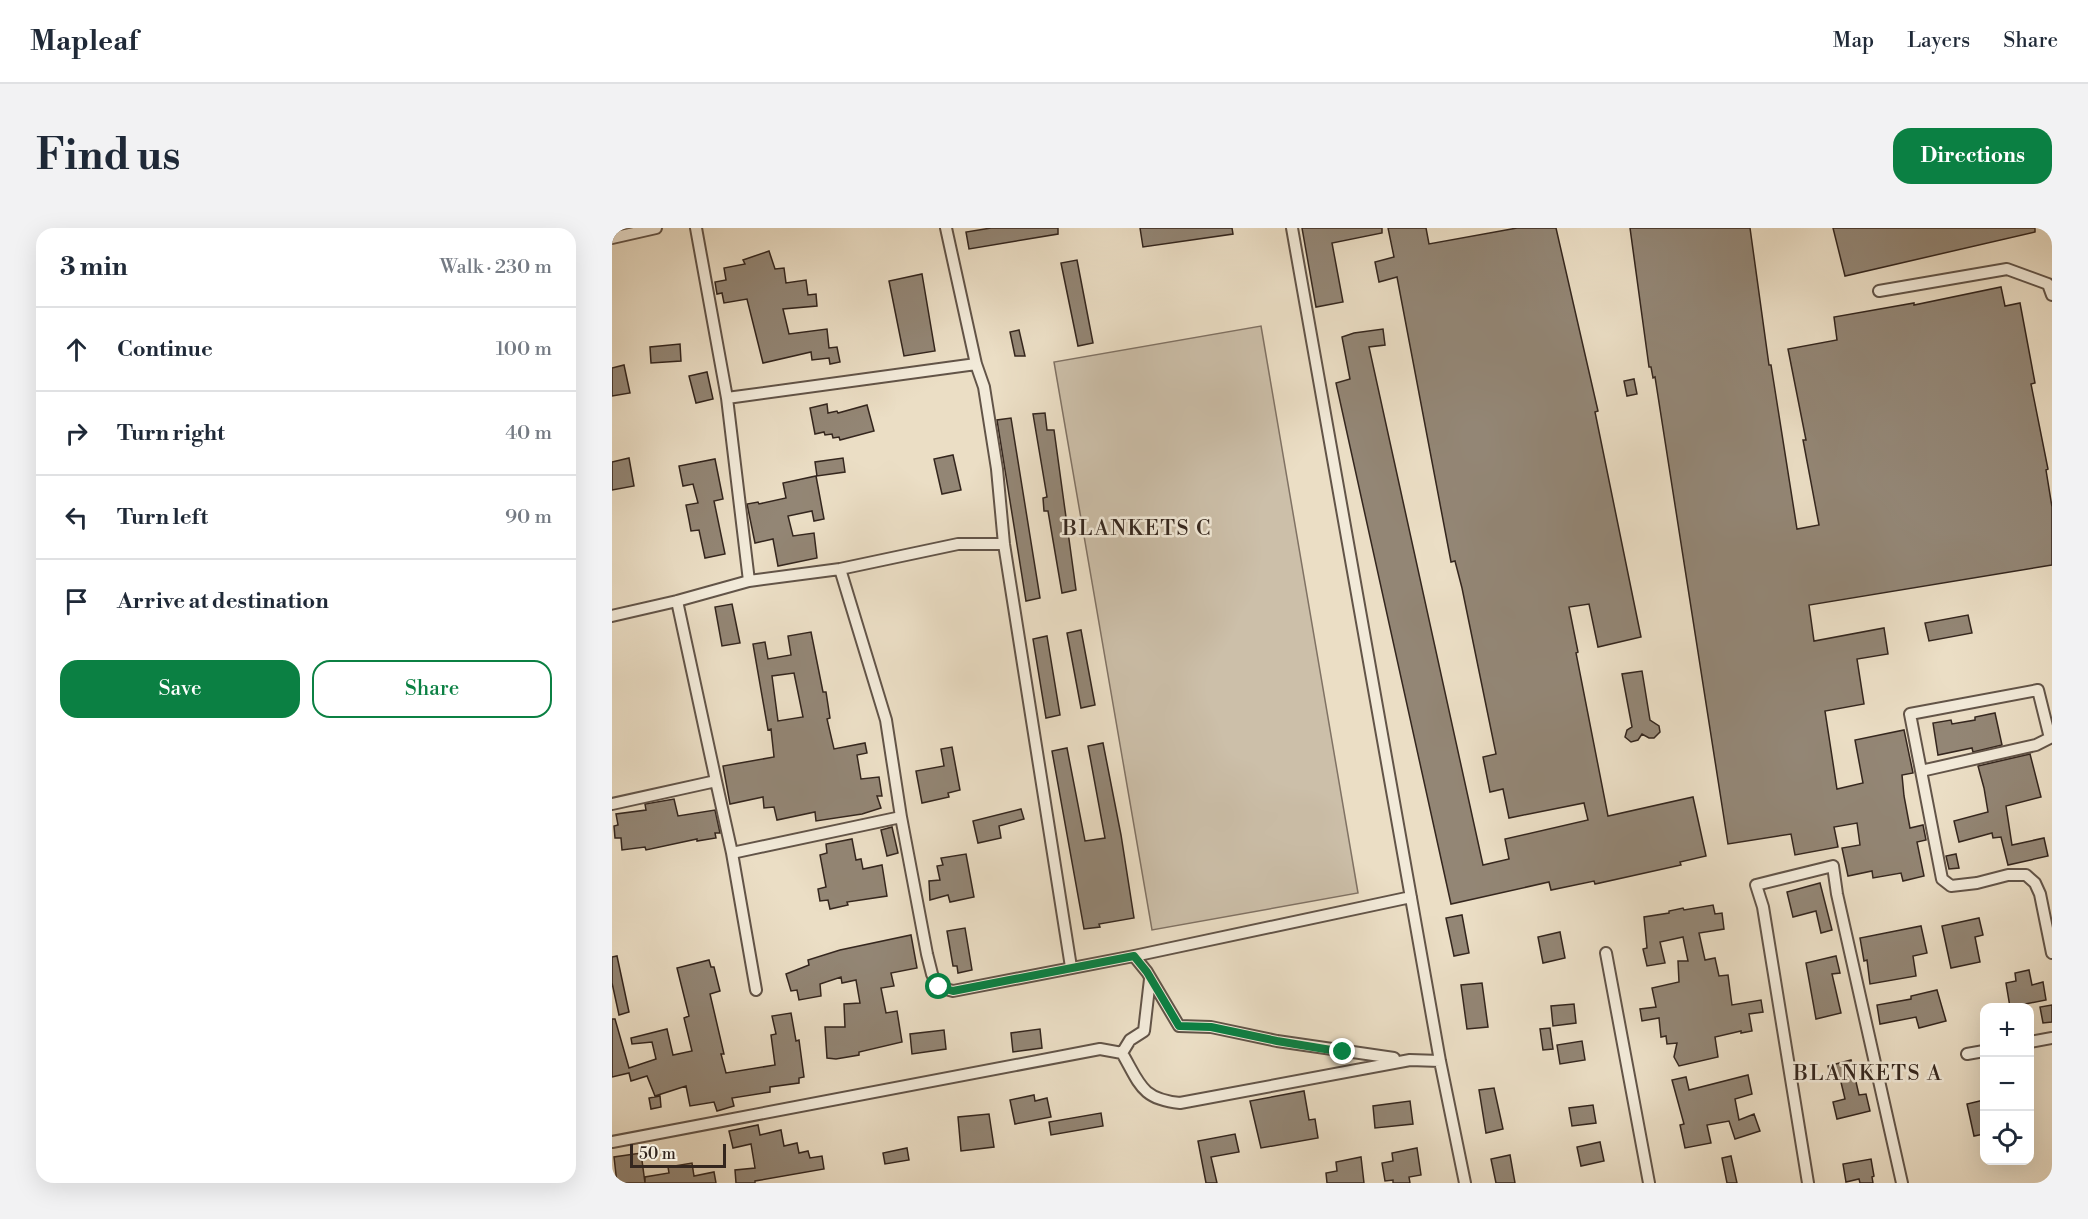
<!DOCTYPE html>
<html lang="en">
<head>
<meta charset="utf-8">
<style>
	:root { --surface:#fff; --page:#f2f2f3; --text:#1f2937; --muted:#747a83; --line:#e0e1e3; --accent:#0b8043 }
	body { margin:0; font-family:"Libre Bodoni",serif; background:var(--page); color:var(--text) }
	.controls { position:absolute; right:18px; bottom:18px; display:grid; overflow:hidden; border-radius:12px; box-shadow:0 6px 24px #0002 }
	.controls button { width:54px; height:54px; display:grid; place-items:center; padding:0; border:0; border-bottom:2px solid var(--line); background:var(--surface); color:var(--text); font:30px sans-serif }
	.scale { position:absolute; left:18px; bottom:15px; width:96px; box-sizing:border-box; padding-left:6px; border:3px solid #34261e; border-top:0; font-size:16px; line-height:21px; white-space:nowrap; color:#34261e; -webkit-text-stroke:4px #f2ead9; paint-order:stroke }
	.stop { position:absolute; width:18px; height:18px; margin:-14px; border:4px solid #0b8043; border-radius:50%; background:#fff }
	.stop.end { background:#0b8043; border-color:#fff; box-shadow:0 2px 6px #0008 }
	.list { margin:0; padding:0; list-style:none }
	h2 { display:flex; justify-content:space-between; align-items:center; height:78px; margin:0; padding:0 24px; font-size:26px }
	h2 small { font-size:20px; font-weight:400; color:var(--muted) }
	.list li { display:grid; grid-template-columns:39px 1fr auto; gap:18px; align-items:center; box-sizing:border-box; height:84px; padding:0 24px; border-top:2px solid var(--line) }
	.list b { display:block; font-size:22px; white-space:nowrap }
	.list em { font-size:20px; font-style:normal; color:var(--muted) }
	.actions { display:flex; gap:12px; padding:18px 24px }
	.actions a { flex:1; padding:14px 0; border:2px solid var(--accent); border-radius:18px; text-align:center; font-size:21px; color:var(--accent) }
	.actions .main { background:var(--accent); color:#fff }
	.icon { flex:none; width:33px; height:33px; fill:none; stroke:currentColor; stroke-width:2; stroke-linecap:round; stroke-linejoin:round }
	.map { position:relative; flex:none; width:1440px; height:955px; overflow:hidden; border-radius:18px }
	header { display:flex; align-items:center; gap:36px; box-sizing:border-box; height:84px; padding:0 30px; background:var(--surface); border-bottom:2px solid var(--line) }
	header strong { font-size:28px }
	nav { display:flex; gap:33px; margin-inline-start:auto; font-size:21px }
	.intro { display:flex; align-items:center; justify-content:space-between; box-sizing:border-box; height:144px; padding:0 36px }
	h1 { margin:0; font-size:42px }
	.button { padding:15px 27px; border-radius:18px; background:var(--accent); color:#fff; font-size:21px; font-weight:700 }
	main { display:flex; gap:36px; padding:0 36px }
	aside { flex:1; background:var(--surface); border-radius:18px; box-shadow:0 6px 24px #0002 }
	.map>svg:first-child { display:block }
	.green { fill:#ccbfa9; stroke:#807264; stroke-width:1.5 }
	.building { fill:#938675; stroke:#34261e; stroke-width:1.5; fill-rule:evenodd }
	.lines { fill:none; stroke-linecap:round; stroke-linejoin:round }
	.minor-casing { stroke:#625448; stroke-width:14 }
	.minor { stroke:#f2ead9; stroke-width:10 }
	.route { stroke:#0b8043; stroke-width:8 }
	.labels { text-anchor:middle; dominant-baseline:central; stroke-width:5; stroke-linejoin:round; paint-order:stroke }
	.quarter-label { font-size:21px; letter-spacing:1.5px; fill:#34261e; stroke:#f2ead9 }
</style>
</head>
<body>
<header>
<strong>Mapleaf</strong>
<nav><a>Map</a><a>Layers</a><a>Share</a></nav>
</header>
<div class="intro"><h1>Find us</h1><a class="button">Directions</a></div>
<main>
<aside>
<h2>3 min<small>Walk · 230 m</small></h2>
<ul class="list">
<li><svg class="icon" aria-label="ahead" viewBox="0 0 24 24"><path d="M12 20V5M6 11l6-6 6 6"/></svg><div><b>Continue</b></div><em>100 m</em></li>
<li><svg class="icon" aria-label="right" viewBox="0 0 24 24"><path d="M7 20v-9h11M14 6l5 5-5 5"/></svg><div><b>Turn right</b></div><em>40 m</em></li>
<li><svg class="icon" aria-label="left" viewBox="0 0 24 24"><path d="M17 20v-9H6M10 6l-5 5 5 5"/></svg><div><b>Turn left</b></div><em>90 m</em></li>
<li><svg class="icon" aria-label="arrive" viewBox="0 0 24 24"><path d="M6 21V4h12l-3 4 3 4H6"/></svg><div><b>Arrive at destination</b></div></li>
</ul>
<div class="actions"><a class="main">Save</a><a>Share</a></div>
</aside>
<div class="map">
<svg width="1440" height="955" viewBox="0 0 1440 955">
	<rect width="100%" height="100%" fill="#ebdec5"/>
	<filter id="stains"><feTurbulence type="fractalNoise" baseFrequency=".00333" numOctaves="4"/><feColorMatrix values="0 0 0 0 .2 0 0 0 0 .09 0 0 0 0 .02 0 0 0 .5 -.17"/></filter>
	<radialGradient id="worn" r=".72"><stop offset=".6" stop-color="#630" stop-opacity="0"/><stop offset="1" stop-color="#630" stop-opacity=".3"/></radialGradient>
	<path class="green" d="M649 98 746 665 540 702 442 134Z"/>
	<path class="building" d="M379 0H446V6L357 21 354 4Z
		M528 0H620L621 6 531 19Z
		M690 0H770V5L720 15 731 74 704 79Z
		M776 0H814L817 16 905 0H944L986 183 983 184 1029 409 986 419 977 376 957 379 966 424 964 425 996 588 1081 569 1094 628 1068 634 1069 637 983 656 982 653 939 662 937 654 839 676 724 155 738 151 730 109 742 105 771 101 773 117 757 119 871 637 897 631 893 611 976 592 972 575 897 590 891 561 878 564 871 529 884 526 850 360 843 333 839 334 785 49 767 54 763 34 782 29Z
		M1018 0H1138L1157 137H1159L1185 301 1207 297 1191 212H1194L1176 121 1225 112 1222 89 1302 75V77L1389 59 1393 78 1408 75 1423 155 1419 156 1436 241 1434 242 1440 279V337L1197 377 1202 413 1272 400 1276 426 1245 431 1252 476 1213 483 1225 561 1251 555 1243 512 1292 502 1301 545 1290 547 1292 568 1298 600 1311 597 1314 612 1305 614 1312 648 1291 653 1289 645 1261 650 1260 643 1236 648 1230 620 1248 617 1245 595 1222 599 1226 619 1183 627 1179 606 1116 616 1043 149 1041 150 1039 139H1037Z
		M1221 0H1423V4L1233 48Z
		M157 23 163 41 172 40 174 55 194 52 196 67 204 66 205 78 171 81 177 106 215 101 217 120 225 119 228 134 218 136 217 130 200 132 199 124 151 135 135 71 112 75 110 65 105 66 103 54 114 52 112 40 133 36 131 32Z
		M465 32 481 115 466 118 449 35Z
		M310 46 323 123 292 128 277 53Z
		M407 102 413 128H403L398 104Z
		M68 116 69 133 39 135 38 119Z
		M12 137 18 165 0 168V140Z
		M95 144 101 171 84 175 77 148Z
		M1022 151 1025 166 1015 168 1012 153Z
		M215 176 216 185 225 183 226 185 255 177 262 203 228 212 227 209 221 210 220 206 213 207 212 204 203 206 198 180Z
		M433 185 435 202H442L464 362 450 365 436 283H432L431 270 435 269 421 186Z
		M399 190 428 370 414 373 385 192Z
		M341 227 349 262 330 266 322 231Z
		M17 230 22 258 0 262V234Z
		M231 230 233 244 205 248 203 234Z
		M103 231 111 271 102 273 113 326 93 330 87 302 79 303 77 292 74 277 86 275 81 256 71 258 67 238Z
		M204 248 212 291 202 293 200 283 176 288 181 308 202 305 205 330 166 338 161 311 143 315 135 276 146 274 147 276 174 270 171 255Z
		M120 376 128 415 110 418 103 379Z
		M1356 387 1360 405 1317 413 1313 395Z
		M469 402 483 477 469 480 455 405Z
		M199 404 211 464H214L218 490 215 491 222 521 253 515 255 525 245 527 249 551 267 549 270 568H265L269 580 250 586 204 593 203 584 165 592 162 579 152 580 151 569 118 576 111 538 162 529 159 501 156 502 141 416 153 414 156 431 179 427 176 408ZM182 445 191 489 166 493 160 448Z
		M435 408 448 487 434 490 421 411Z
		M1030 443 1038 492 1047 498 1048 504 1042 510H1037L1030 506 1026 512 1019 514 1013 509 1015 502 1020 499 1010 446Z
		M1383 485 1390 517 1361 524 1360 520 1326 527 1321 495 1339 492 1340 496 1363 492V489Z
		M491 515 509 607 522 690 487 696 488 699 472 701 440 523 455 520 473 613 493 610 476 518Z
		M340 519 348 562 336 565 337 569 310 575 304 543 332 538 329 521Z
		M1418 526 1429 569 1394 578 1400 617 1432 610 1436 628 1396 637 1389 609 1381 610 1380 605 1347 614 1342 593 1376 584 1372 560 1366 538Z
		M62 571 66 588 103 582 108 605H103L104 610 85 613V611L34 622 33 619 10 622 9 610H3L2 598 6 597 4 586 34 582 33 576Z
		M409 581 412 591 387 598 389 610 366 615 361 593Z
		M280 599 286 625 275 628 269 602Z
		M240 611 244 632 249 631 251 641 270 637 275 668 235 674 236 677 218 681 216 672 208 673 206 661 214 659 208 627 215 625 214 616Z
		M354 626 362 669 338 674 336 667 318 672 317 653 328 652 325 638 331 637 329 630Z
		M1344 626 1347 640 1337 641 1334 628Z
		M1208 655 1220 702 1209 705 1204 683 1181 689 1175 664Z
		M1101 677 1103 686 1110 685 1112 701 1087 705 1093 732 1103 730 1107 748 1116 747 1120 777 1149 772 1151 784 1137 786 1140 803 1129 805V803L1103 809 1106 829 1067 838 1062 829 1065 815 1055 816 1054 808 1049 809 1047 790 1030 793 1028 781 1044 779 1040 760 1067 754 1066 733H1076L1071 709 1048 714 1053 735 1035 738 1031 721 1035 720 1032 689 1057 685V683L1071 680 1072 682Z
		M850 687 857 725 842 728 834 690Z
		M1367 690 1371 707 1363 709 1368 734 1339 740 1330 698Z
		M1309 698 1315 725 1301 728 1304 748 1258 756 1255 732 1252 733 1248 710Z
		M353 700 360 742 346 745 345 738H341L335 703Z
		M948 704 953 730 931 735 926 709Z
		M299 707 305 740 279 745 282 758 269 760 274 785 285 783 290 814 247 824V827L224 831 215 830 213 799H233L232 776 248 775 244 752 230 755 229 749 208 756 209 768 187 772 185 762 179 763 174 746 197 737 196 732 228 722Z
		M5 728 17 784 7 787 0 755V729Z
		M1224 728 1228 745 1220 746 1229 785 1204 791 1194 735Z
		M97 732 99 739H102L108 763 98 766 112 826H109L114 845 163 837 159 807 164 806 160 788 179 785 184 813 187 812 192 849 187 850V855L158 859V864L120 870 122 878 105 883 102 874 78 878 74 858 43 868 35 848 19 853 17 845 0 849V791H3L17 840 44 831 40 814 20 816 19 810 55 801 61 827 80 823 72 790 77 788 65 740Z
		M1417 742 1420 757 1431 754 1434 772 1398 779 1394 755 1404 753 1403 745Z
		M870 755 876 799 855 801 849 757Z
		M1325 762 1334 793 1307 800 1304 789 1268 796 1265 777 1299 771V768Z
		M962 776 964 795 941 798 939 778Z
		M1440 777V794L1431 795 1428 779Z
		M938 800 941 821 931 822 928 801Z
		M428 801 430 820 401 824 399 805Z
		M332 802 334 821 300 826 298 806Z
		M970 813 973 832 948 836 945 817Z
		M1239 832 1247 867 1254 866 1258 883 1225 891 1221 874 1233 871 1228 850 1220 852 1216 838Z
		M1136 847 1140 866 1123 871 1127 892 1142 886 1148 903 1123 911 1117 893 1095 897 1099 915 1073 920 1068 897 1072 896 1060 852 1074 849 1077 862Z
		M882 860 891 901 874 905 867 862Z
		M692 863 697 892 703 891 706 910 649 920 638 873Z
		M422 867 423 873 435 870 439 889 403 896 398 872Z
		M48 868 49 879 39 881 37 870Z
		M1372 872V906L1362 908 1355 876Z
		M798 873 801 896 763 900 761 878Z
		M981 877 984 895 960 898 957 880Z
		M489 885 491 898 439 907 437 894Z
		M377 886 382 919 349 923 346 889Z
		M146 897 148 907 169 902 172 918 185 915 187 925 196 923 198 930 210 928 212 941 143 953V955H124L123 942 143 940 139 916 121 920 117 903Z
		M623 906 627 924 599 929 605 955H594L586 913Z
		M988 914 992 933 969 938 965 919Z
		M295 920 297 932 273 936 271 925Z
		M805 920 809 947 797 949 798 955H781V952L773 953 770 935 781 933 780 925Z
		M29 925 33 955H5L2 929Z
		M898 927 903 955H884L879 931Z
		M1119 928 1125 955H1115L1110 930Z
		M749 929 752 955H715L714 945 725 943 724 934Z
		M1259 931 1262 948 1260 949 1261 955H1248L1247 951 1234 954 1231 936Z
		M80 935 82 948 102 944 104 955H33V949L57 945 56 939Z"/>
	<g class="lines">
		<g class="minor-casing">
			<path id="minor" d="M84 0 115 170 137 353
				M334 0 364 136 372 159 385 241 392 316 459 739
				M680 0 828 833 853 955
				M0 10 44 0
				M1267 63 1395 41 1436 56 1440 67
				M115 170 364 136
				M228 341 274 492 289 589 315 726 320 746 326 759 341 763 522 728 799 669
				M65 373 104 553
				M0 388 65 373 137 353 228 341 346 316H392
				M1438 510 1426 462 1298 486 1330 651 1339 658 1365 655 1396 647H1414L1423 655 1428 666 1440 725
				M1309 543 1424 517 1440 509
				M0 576 104 553 120 625 289 589
				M120 625 144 762
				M994 725 1037 955
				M522 728 535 744 567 798 599 799 665 813 782 830
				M1418 814 1440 810
				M510 825 518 812 532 803 538 751
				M1355 826 1372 823
				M0 914 488 821 510 825C528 856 529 871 568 875L798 832 828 833
				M1196 955 1151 679 1144 657 1221 638 1225 666 1290 955"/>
		</g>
		<use href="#minor" class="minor"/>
	</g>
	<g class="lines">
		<path class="route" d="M327 759 341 763 522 728 535 744 567 798 599 799 665 813 731 824"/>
	</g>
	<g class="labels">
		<g class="quarter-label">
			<text x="525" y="301">BLANKETS C</text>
			<text x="1256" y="846">BLANKETS A</text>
		</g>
	</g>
	<rect width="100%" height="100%" filter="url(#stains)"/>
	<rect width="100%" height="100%" fill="url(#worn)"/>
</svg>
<div class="controls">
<button>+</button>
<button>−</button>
<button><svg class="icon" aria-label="locate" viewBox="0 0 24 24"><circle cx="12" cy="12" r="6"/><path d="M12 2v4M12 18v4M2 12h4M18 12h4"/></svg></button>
</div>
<div class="scale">50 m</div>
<div class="stop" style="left:327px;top:759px"></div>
<div class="stop end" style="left:731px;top:824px"></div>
</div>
</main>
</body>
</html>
